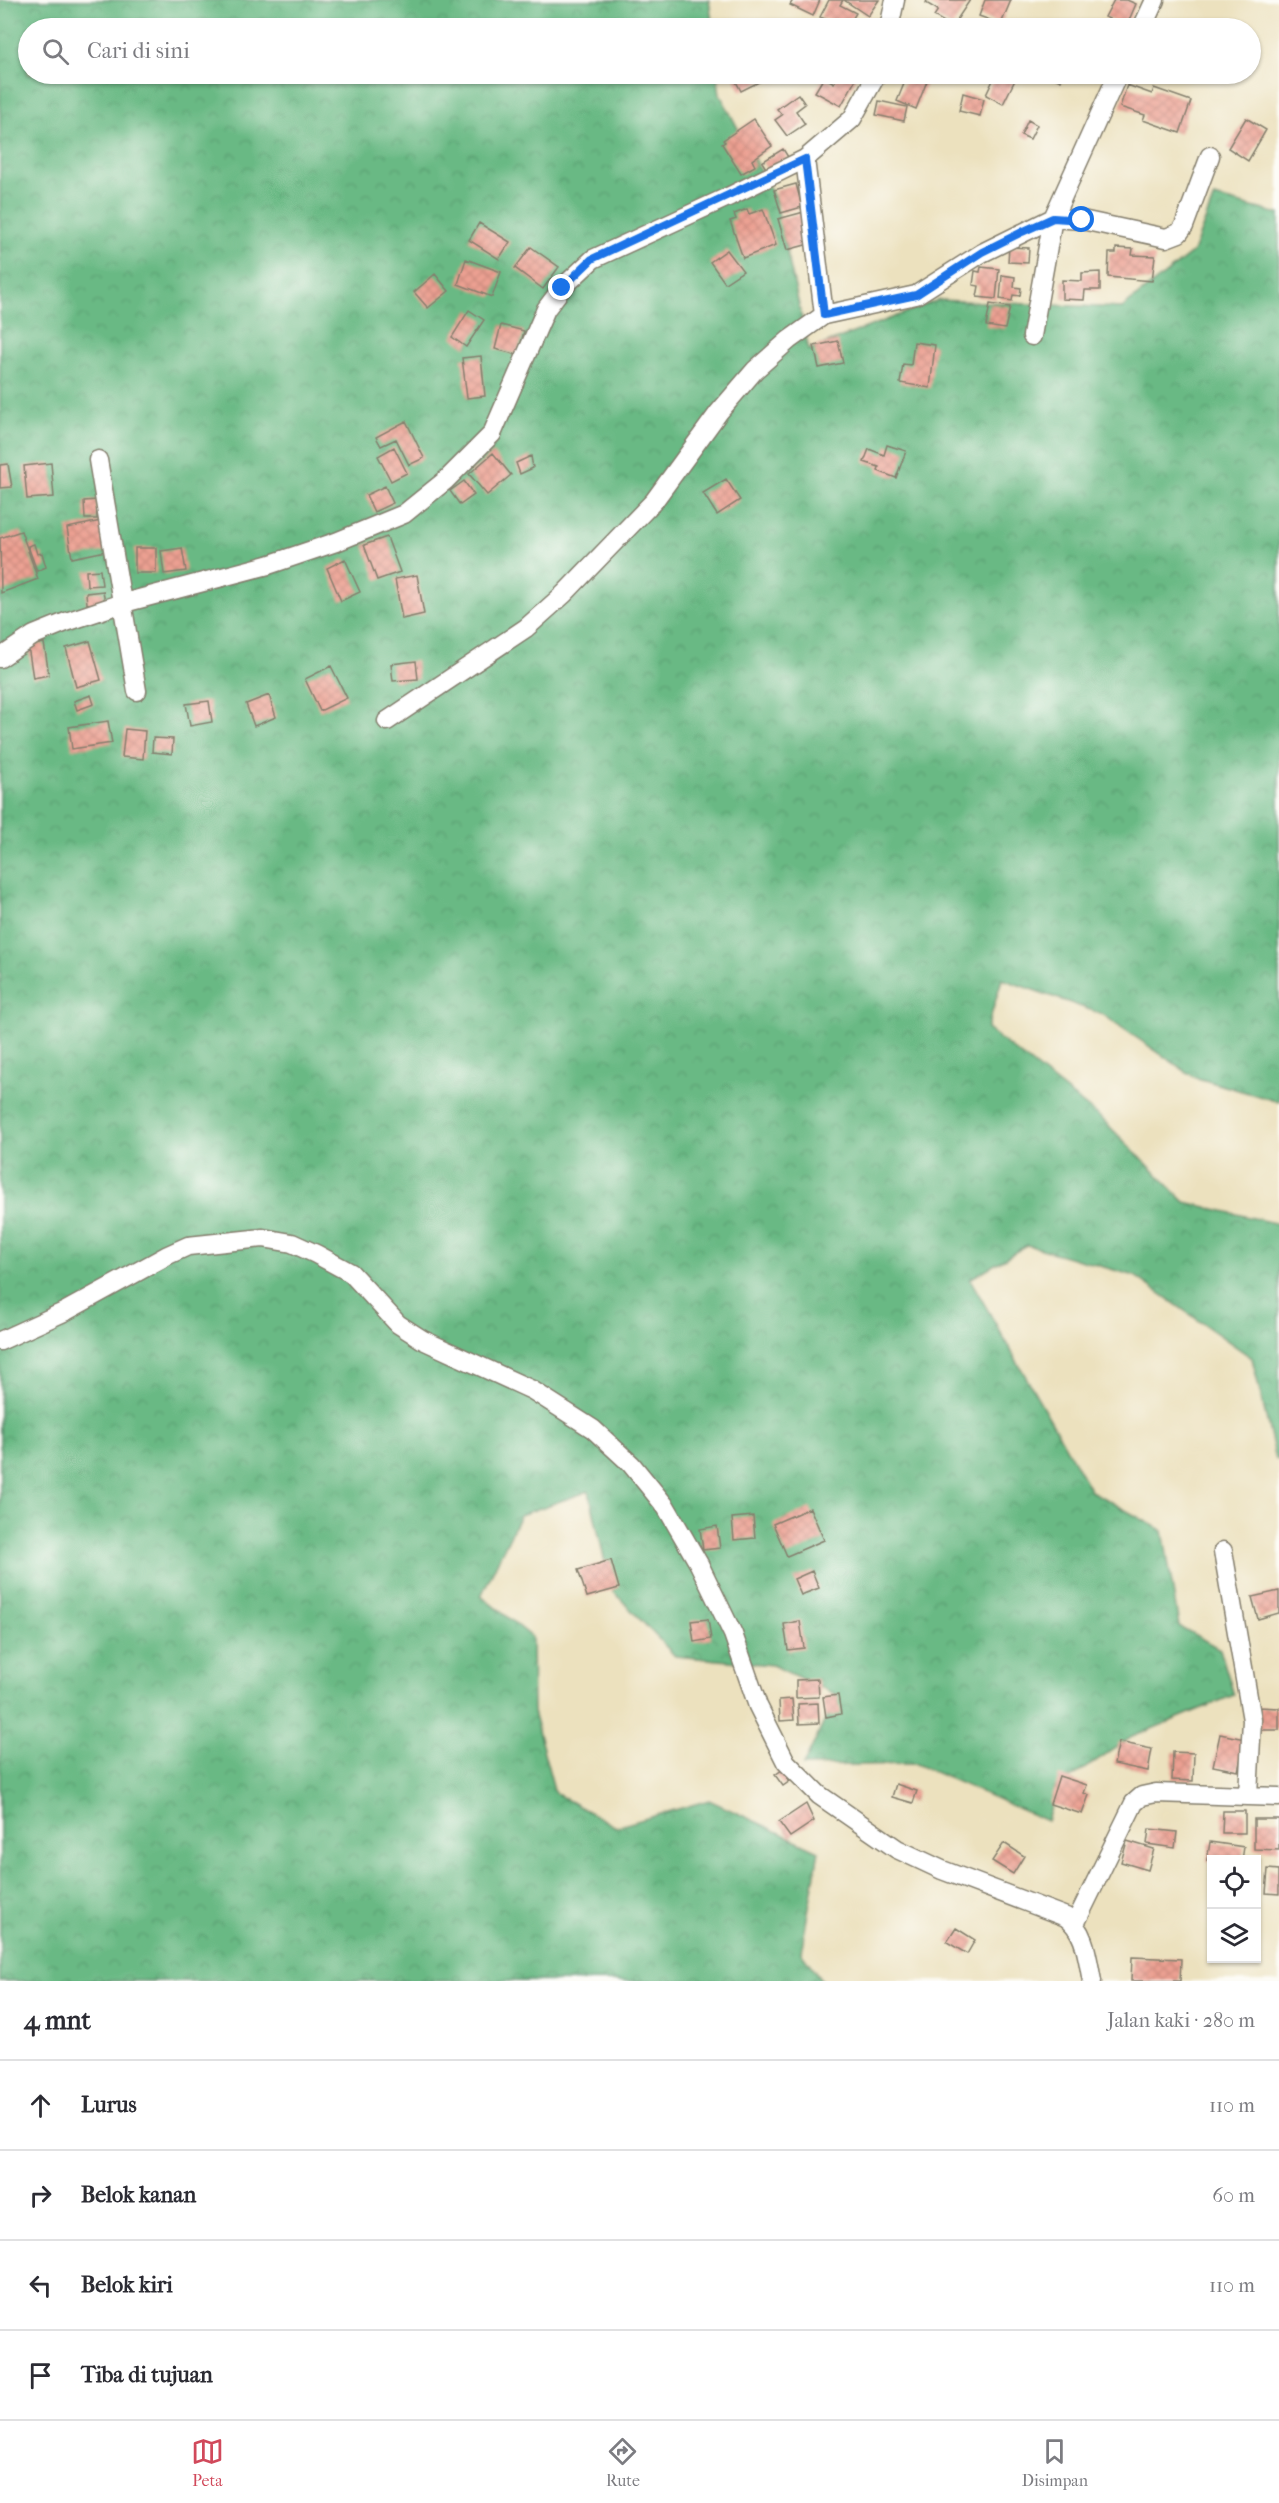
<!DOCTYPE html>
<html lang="id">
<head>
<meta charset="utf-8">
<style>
	:root { --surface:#fff; --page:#f2f2f3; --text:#2b2b33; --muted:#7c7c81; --line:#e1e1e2; --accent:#d1495b }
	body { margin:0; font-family:"IM FELL French Canon",serif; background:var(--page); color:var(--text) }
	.controls { position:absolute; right:18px; bottom:18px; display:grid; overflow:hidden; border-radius:0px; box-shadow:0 2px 4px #0004 }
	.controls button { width:54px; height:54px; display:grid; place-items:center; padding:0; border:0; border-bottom:2px solid var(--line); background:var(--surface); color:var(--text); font:30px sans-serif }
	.stop { position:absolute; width:18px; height:18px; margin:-14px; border:4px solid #1a73e8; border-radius:50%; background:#fff }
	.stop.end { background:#1a73e8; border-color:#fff; box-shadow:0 2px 6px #0008 }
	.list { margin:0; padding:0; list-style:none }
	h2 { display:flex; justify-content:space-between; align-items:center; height:78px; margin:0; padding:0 24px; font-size:26px }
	h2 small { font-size:20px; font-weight:400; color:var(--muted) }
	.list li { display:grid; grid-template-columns:39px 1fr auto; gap:18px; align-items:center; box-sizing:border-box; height:90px; padding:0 24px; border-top:2px solid var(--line) }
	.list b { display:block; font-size:22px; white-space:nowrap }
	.list em { font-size:20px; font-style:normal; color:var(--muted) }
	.icon { flex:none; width:33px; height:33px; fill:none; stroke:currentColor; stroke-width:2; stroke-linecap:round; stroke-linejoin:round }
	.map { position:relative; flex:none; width:1279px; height:1981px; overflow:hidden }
	.search { position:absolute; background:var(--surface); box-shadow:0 2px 4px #0004; left:18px; right:18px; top:18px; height:66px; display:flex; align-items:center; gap:15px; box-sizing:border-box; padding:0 21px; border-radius:33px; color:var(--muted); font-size:22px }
	.sheet { height:438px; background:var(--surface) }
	nav { display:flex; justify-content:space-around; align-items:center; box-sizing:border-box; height:84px; border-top:2px solid var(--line); background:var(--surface); font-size:16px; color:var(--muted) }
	nav a { display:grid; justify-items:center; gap:3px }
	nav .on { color:var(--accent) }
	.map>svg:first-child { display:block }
	.forest { fill:url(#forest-crowns); stroke:#426a50; stroke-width:1.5 }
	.building { fill:url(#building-cross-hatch) }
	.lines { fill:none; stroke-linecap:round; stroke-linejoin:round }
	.street-casing { stroke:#847e6d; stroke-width:21 }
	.street { stroke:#fff; stroke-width:18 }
	.route { stroke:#1a73e8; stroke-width:8 }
</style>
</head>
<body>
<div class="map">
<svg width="1279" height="1981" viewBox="0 0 1279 1981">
	<defs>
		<pattern id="forest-crowns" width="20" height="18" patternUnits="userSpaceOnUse" patternTransform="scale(1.5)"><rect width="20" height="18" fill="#69b984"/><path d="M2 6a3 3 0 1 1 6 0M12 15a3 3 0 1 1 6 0" fill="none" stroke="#5a9e71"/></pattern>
		<pattern id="building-cross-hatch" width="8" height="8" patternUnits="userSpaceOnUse" patternTransform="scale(1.5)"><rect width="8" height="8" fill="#eca092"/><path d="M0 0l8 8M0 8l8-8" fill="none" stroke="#ca897d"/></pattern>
	</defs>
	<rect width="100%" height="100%" fill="#fdfcf7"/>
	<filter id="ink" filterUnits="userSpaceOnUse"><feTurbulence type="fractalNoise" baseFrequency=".0167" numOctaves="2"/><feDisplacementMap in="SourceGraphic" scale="12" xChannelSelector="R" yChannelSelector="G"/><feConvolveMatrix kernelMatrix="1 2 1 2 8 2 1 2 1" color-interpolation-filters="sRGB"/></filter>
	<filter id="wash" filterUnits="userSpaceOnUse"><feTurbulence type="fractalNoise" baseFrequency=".008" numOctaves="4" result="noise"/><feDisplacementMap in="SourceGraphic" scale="24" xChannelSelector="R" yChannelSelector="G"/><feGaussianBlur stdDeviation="1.35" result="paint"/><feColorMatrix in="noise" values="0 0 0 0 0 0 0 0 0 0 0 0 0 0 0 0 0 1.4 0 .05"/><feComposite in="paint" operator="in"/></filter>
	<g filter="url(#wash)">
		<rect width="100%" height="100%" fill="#ece1be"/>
		<path class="forest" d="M0 0H709L713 28H28V74H717L720 94 775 199 809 350 938 300 1122 308 1193 252 1214 197 1279 214V1102L1194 1077 1102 1014 1002 979 987 1029 1102 1119 1185 1202 1279 1224V1460L1276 1459 1252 1358 1135 1276 1027 1245 970 1279 1091 1491 1163 1531 1179 1626 1220 1649 1234 1695 1132 1737 1057 1787 1047 1821 916 1764 803 1766 837 1695 772 1665 675 1656 611 1589 589 1491 520 1515 481 1596 532 1637 533 1712 555 1793 616 1827 709 1800 819 1851 801 1952 822 1981H0Z"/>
		<g id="blocks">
			<path class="building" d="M793 0H820L813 16 790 5Z
				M829 0H843L840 5 856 13 847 28 820 17Z
				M844 0H879L868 16Z
				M927 0H970L952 27 934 16 938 10 926 3Z
				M985 0H1011L1001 24 979 16Z
				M1114 0H1127L1136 4 1126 27 1105 17Z
				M732 74H775L741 91Z
				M839 74H846L856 79 841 106 815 92 824 77 834 83Z
				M908 74 927 81 916 109 897 101Z
				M996 74 1015 80 1003 104 986 95Z
				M1045 74H1064L1061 81Z
				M1127 85 1152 94 1154 88 1191 101 1180 133 1143 120 1145 115 1120 107Z
				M963 93 984 99 980 116 959 111Z
				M798 94 805 104 796 111 805 124 787 136 775 120 782 115 777 109Z
				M879 101 907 107 904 121 876 115Z
				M1246 118 1266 130 1248 161 1228 148Z
				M754 119 772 146 752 160 755 166 741 174 722 144 725 142 723 140Z
				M1028 120 1037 125 1030 139 1021 135Z
				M783 149 788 157 767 170 762 162Z
				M796 184 802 207 781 213 774 190Z
				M747 209 749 214 763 209 776 245 743 258 730 221 736 219 734 214Z
				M804 212 813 243 787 250 778 219Z
				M479 223 510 242 499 259 469 240Z
				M531 247 559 267 543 289 515 268Z
				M1009 247 1029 248 1028 263 1008 262Z
				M1116 248 1133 249 1132 255 1155 256 1152 281 1108 277 1109 253H1116Z
				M727 250 743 271 725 283 710 262Z
				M466 259 501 272 492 297 458 284Z
				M981 267 999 269 996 299 977 297 979 286 973 285 975 271 980 272Z
				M1100 272V290H1085L1084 300 1062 299V280L1082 281V273Z
				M435 274 449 291 428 308 414 292Z
				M1002 275 1015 277 1014 287 1021 288 1020 296 1013 295 1012 301 1000 299Z
				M990 304 1010 307 1005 329 986 326Z
				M469 310 484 320 466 347 452 337Z
				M501 325 524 331 518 355 495 349Z
				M838 341 843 363 819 368 814 346Z
				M914 342 935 345 930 388 900 383 903 364 911 365Z
				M481 356 485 396 467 398 462 358Z
				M406 421 424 458 409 465 396 439 381 446 376 437Z
				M887 445 906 451 896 478 878 471 879 467 864 462 869 449 884 455Z
				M394 447 407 473 391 481 378 456Z
				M493 453 511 475 487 495 469 474Z
				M531 456 533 468 520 474 516 463Z
				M51 463 54 497 27 499 24 466Z
				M8 464 12 487 0 488V465Z
				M726 479 740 500 717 515 703 493Z
				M464 481 474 495 460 505 450 491Z
				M385 486 393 503 374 512 366 495Z
				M97 500V519H85L84 501Z
				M101 521 106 551 72 558 67 528Z
				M21 531 38 579 1 593 0 538Z
				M387 537 400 572 377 580 364 545Z
				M34 544 37 554 42 553 46 567 37 571 28 546Z
				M135 548H156V573H135Z
				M182 548 186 571 164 574 161 551Z
				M345 559 360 592 341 601 327 568Z
				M100 570 102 585 87 586 86 571Z
				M417 575 424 614 402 619 395 579Z
				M103 591 105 603 87 604 86 593Z
				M90 641 101 680 76 687 66 648Z
				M44 643 49 675 33 678 28 646Z
				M416 661 418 679 393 681 391 664Z
				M331 666 347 698 320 711 305 679Z
				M91 695 94 704 77 710 74 701Z
				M269 695 276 717 254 726 246 704Z
				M209 701 212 722 190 726 186 704Z
				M108 721 112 743 72 749 69 727Z
				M125 729 145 731 143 759 122 757Z
				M153 738 173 739 172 754 152 752Z
				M810 1508 824 1540 787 1556 773 1524Z
				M753 1516 755 1538 734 1540 732 1518Z
				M717 1526 720 1548 703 1550 700 1529Z
				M611 1560 619 1588 587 1597 578 1570Z
				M812 1571 819 1588 801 1595 794 1579Z
				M1279 1591V1613L1258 1619 1252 1597Z
				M708 1619 711 1639 694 1642 691 1621Z
				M800 1621 804 1648 788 1650 784 1624Z
				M818 1679 819 1697 796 1698V1680Z
				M838 1695 841 1714 826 1717 823 1697Z
				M792 1699 794 1720 780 1721 779 1700Z
				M818 1703 819 1723 799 1724 798 1704Z
				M1258 1707 1279 1708V1730H1258Z
				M1220 1734 1245 1739 1238 1771 1213 1766Z
				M1119 1742 1152 1749 1148 1771 1114 1764Z
				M1173 1752 1194 1753 1193 1781 1172 1780Z
				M782 1770 790 1781 783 1786 775 1775Z
				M1059 1776 1087 1785 1084 1793 1089 1795 1082 1814 1050 1804Z
				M896 1784 917 1791 913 1803 892 1797Z
				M806 1804 814 1821 790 1837 779 1822Z
				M1223 1811H1245V1833H1222Z
				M1254 1819H1279V1850L1254 1849Z
				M1149 1829 1177 1832 1175 1848 1147 1844Z
				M1127 1841 1154 1849 1148 1870 1121 1862Z
				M1210 1842 1244 1847 1242 1860 1207 1861Z
				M1004 1843 1024 1856 1013 1874 992 1861Z
				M1268 1869 1279 1870V1894L1266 1893Z
				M956 1928 975 1940 967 1954 947 1942Z
				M1132 1957 1181 1959 1180 1981H1131Z"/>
		</g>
	</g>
	<g filter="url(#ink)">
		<use href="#blocks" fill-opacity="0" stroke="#847e6d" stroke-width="1.5"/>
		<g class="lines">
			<g class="street-casing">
				<path id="street" d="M889 28 895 0
					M1142 28 1155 0
					M805 159 824 315
					M1032 336 1053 218 1118 74
					M98 460 137 691
					M0 658 34 635 66 622 120 604 268 565 336 542 404 514 446 480 492 434 546 309 562 288 593 259 730 196 805 159 852 119 877 74
					M387 721 526 628 564 594 654 501 719 412 755 370 789 340 824 315 916 295 982 253 1053 218 1082 220 1166 238 1179 233 1184 226 1210 156
					M0 1341 66 1311 168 1255 188 1246 263 1238 292 1243 316 1254 351 1273 398 1324 423 1340 532 1390 593 1429 631 1464 666 1507 699 1564 733 1634 758 1706 786 1762 819 1795 897 1849 942 1870 1066 1917C1086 1932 1087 1957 1092 1981
					M1223 1551 1252 1720 1248 1795
					M1075 1924 1134 1803 1142 1796 1156 1793 1279 1797"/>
			</g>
			<use href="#street" class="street"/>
		</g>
	</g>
	<g class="lines" filter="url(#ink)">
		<path class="route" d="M562 288 592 259 805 159 824 315 916 295 982 252 1022 232 1053 218 1082 220"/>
	</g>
</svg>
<div class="controls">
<button><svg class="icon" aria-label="locate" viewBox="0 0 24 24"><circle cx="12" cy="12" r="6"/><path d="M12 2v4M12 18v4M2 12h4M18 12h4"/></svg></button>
<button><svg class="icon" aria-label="layers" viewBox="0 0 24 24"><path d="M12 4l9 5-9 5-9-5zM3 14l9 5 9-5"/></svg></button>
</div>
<div class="stop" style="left:1082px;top:220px"></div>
<div class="stop end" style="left:562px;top:288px"></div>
<div class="search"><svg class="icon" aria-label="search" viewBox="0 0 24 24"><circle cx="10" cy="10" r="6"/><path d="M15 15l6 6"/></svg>Cari di sini</div>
</div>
<section class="sheet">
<h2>4 mnt<small>Jalan kaki · 280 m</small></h2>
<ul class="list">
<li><svg class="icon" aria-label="ahead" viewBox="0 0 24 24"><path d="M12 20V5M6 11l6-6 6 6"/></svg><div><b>Lurus</b></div><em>110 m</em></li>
<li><svg class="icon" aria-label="right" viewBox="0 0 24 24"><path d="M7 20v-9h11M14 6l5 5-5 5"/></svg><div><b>Belok kanan</b></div><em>60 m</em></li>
<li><svg class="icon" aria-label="left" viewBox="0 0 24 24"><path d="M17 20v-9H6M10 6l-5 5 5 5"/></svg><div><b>Belok kiri</b></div><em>110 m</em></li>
<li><svg class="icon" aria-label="arrive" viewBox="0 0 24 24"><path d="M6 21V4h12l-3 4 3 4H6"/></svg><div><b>Tiba di tujuan</b></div></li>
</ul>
</section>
<nav>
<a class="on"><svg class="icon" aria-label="map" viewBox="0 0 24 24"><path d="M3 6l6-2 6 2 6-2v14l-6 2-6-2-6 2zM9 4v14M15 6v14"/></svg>Peta</a>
<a><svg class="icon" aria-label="directions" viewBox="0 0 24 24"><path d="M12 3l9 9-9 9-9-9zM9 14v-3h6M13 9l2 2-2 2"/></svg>Rute</a>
<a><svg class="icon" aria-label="saved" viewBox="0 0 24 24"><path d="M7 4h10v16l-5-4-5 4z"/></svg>Disimpan</a>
</nav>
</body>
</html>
